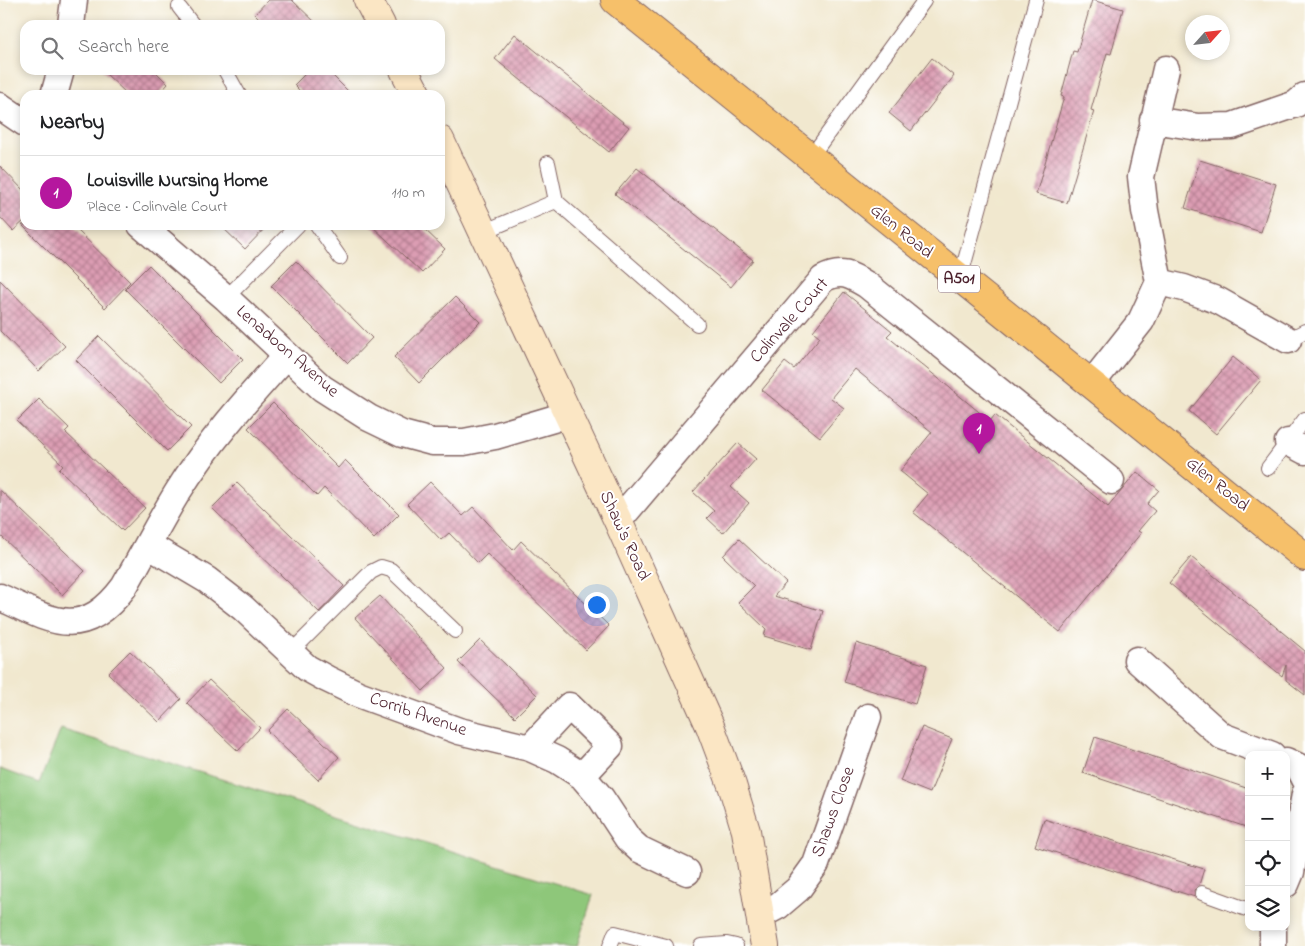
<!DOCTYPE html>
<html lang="en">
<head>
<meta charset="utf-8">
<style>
	:root { --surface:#fff; --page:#f6f6f6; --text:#202124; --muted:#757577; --line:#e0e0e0; --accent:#b5179e }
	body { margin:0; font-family:"Indie Flower",sans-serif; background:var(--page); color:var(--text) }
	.controls { position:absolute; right:15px; bottom:15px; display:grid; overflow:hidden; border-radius:10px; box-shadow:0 2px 8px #0003 }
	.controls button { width:45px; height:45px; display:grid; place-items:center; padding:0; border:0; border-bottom:1px solid var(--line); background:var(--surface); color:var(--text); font:25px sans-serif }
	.compass { position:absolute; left:1185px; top:15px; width:45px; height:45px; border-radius:50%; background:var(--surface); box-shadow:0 2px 8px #0003; rotate:63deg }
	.you { position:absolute; left:596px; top:604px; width:18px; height:18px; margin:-12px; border:4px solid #fff; border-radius:50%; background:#1a73e8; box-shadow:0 0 0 8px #1a73e833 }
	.badge { display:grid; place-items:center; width:32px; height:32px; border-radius:50%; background:var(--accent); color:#fff; font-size:16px; font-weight:700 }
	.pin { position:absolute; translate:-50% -41px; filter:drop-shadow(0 1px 2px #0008) }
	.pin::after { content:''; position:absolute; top:26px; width:18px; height:15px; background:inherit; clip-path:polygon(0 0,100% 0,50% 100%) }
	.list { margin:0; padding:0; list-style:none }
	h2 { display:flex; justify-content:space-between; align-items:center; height:65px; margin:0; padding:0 20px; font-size:21px }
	h2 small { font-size:16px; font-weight:400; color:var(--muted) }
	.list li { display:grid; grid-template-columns:32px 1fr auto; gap:15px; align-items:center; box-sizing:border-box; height:75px; padding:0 20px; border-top:1px solid var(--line) }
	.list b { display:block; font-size:19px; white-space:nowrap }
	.list p { margin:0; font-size:16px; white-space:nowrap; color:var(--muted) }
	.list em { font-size:16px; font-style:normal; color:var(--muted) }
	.icon { flex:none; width:28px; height:28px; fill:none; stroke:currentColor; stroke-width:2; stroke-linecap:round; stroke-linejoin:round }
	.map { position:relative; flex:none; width:1305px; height:946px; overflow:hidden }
	.search { position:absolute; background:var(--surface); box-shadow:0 2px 8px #0003; left:20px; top:20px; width:425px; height:55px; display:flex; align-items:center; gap:12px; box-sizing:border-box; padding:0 18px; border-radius:15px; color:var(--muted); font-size:19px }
	.panel { position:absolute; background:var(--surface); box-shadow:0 2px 8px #0003; left:20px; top:90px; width:425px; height:140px; border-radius:15px }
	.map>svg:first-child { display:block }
	.green { fill:#8ec77a; stroke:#6c7352 }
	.building { fill:url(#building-cross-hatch) }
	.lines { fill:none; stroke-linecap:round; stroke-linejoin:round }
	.lane-casing { stroke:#846564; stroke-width:16 }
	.street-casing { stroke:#846564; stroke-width:29 }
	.secondary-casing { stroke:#846564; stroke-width:30 }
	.primary-casing { stroke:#846564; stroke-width:30 }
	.lane { stroke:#fff; stroke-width:14 }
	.street { stroke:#fff; stroke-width:26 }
	.secondary { stroke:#fbe6c4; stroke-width:28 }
	.primary { stroke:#f6c06b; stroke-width:28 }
	.labels { text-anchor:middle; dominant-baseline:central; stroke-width:4; stroke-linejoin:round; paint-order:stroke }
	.shield { fill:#fff; stroke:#80626b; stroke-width:1 }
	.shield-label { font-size:16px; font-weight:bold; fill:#4a1f2b }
	.street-label { font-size:18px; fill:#4a1f2b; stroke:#fff }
</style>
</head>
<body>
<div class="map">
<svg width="1305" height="946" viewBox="0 0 1305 946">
	<defs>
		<pattern id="building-cross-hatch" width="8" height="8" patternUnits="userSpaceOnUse" patternTransform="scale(1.25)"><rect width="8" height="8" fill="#dc9db3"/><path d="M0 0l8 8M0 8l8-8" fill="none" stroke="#b47f92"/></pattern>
	</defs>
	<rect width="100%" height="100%" fill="#fff"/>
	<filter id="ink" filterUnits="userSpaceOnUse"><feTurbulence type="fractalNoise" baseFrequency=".02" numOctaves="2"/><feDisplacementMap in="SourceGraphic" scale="10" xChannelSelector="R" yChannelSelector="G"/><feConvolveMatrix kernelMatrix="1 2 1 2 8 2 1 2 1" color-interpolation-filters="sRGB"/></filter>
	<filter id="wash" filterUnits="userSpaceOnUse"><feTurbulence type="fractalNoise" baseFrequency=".0096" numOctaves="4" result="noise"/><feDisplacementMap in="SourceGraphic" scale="20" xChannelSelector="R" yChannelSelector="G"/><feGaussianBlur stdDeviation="1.12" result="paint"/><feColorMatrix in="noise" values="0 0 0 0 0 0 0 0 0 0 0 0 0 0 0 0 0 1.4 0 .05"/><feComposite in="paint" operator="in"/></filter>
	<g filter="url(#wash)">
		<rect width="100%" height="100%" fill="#f1e8cf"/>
		<path class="green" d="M61 729 593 895 577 946H0V769L39 783Z"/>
		<g id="blocks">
			<path class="building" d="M268 0H292L318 25H266L255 14Z
				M1092 0 1123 9 1111 54 1107 53 1091 110 1094 111 1067 203 1036 194 1064 97 1061 96 1073 51 1077 52Z
				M515 34 629 127 609 152 495 59Z
				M932 58 954 76 911 131 889 113Z
				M102 70H154L168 84 158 95H128Z
				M309 70H327L352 95H304L294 85Z
				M1200 160 1276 184 1261 232 1185 208Z
				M0 166 25 192V220L13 231 0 217Z
				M637 168 753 260 731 287 615 194Z
				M22 225H72L130 282 105 308Z
				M220 225H268L245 249Z
				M371 225H420L445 249 422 273Z
				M296 261 372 338 348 363 271 286Z
				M149 265 243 359 219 383 125 289Z
				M0 280 65 346 39 371 0 331Z
				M844 292 892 331 887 336 990 421 995 415 1108 507 1137 472 1159 490 1147 504 1155 511 1138 531 1141 533 1060 632 913 512 928 494 900 471 932 432 855 369 831 398 844 408 820 437 762 390 785 362 794 369 820 337 813 331Z
				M455 297 480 322 419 383 394 357Z
				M99 336 191 427 167 451 76 360Z
				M1233 357 1261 380 1216 434 1189 411Z
				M39 399 69 428 65 432 145 508 123 531 59 469 63 465 17 421Z
				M273 403 338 468 345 460 399 514 374 539 324 488 317 496 248 428Z
				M738 443 756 459 731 487 749 503 723 533 707 518 714 511 693 492Z
				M430 482 463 516 473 507 513 550 521 541 609 626 586 650 487 554 478 563 449 533 441 540 407 504Z
				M237 483 344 586 319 612 212 508Z
				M0 490 85 571 62 595 0 535Z
				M739 539 786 583 774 596 823 611 811 650 764 636 766 629 738 602 754 586 723 556Z
				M1191 557 1305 651V695L1286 680V665L1282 676 1169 583Z
				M380 596 447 668 423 691 355 618Z
				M480 640 537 695 515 717 458 662Z
				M856 643 927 665 915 704 844 682Z
				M130 651 181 699 159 722 108 673Z
				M209 680 260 728 238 751 187 703Z
				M288 709 339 757 318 780 267 731Z
				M922 727 952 739 930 793 900 781Z
				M1095 737 1249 789V828L1083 773Z
				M1044 819 1204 869 1199 885 1194 890 1195 897 1035 846Z"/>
		</g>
	</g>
	<g filter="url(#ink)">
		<use href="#blocks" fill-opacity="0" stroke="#846564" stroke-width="1"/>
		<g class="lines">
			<g class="lane-casing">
				<path id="lane" d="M179 7 193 25
					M225 70 239 95
					M810 158 924 1 923 0
					M548 163 556 201 697 324
					M317 225 340 258
					M483 232 556 201
					M960 279 1036 0
					M226 298 298 225
					M1288 340 1305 331
					M1268 468 1305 419
					M290 653 371 572 381 567 391 570 455 631
					M1202 893 1249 910
					M610 946 615 933 666 946
					M701 946 727 944 736 946"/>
			</g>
			<g class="street-casing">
				<path id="street" d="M71 25 74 0
					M54 95 61 70
					M0 106 25 123
					M1153 120 1198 127 1232 126 1296 104 1305 96
					M141 225 226 298 322 388 369 418 402 434 432 442H464L495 436 553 419 567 412
					M1159 282 1184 288 1219 301 1288 340
					M1092 383 1141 321 1159 282 1145 211 1141 177 1166 69
					M1288 442 1305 451
					M618 521 823 279C841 269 851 275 867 285L1111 481
					M148 545 207 580 243 608 307 668 327 679 358 694 459 731 530 748 557 760 582 776 601 798 628 839 639 849 687 872
					M0 597C51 621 83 642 124 587 142 556 158 524 177 493 207 444 247 399 286 356
					M1137 660 1222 736 1272 755
					M530 748 569 706 610 746 582 776
					M1286 761 1299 767 1305 779
					M1286 884 1291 872 1305 794
					M761 915 778 906 798 889 816 864 868 717
					M1273 927V946"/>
			</g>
			<g class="secondary-casing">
				<path id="secondary" d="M368 0 381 25
					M404 70 417 95
					M440 140 618 521 710 726 732 785 746 831 765 946"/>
			</g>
			<g class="primary-casing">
				<path id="primary" d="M615 0C845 186 1076 370 1305 557"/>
			</g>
			<use href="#lane" class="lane"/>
			<use href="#street" class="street"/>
			<use href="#secondary" class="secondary"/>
			<use href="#primary" class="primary"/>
		</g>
	</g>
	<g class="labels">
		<rect class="shield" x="938" y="265.5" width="42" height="27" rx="4"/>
		<g class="shield-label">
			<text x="959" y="279">A501</text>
		</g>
		<g class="street-label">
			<text transform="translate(901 232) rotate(39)">Glen Road</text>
			<text transform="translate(790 321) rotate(-48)">Colinvale Court</text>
			<text transform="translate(287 352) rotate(41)">Lenadoon Avenue</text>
			<text transform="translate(1217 485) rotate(39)">Glen Road</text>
			<text transform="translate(624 536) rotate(65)">Shaw's Road</text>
			<text transform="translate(418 715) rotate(19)">Corrib Avenue</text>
			<text transform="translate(834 812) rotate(-70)">Shaws Close</text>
		</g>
	</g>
</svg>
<div class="controls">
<button>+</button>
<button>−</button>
<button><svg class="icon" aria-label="locate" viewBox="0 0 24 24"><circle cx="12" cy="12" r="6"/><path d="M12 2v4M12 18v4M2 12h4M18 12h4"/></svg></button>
<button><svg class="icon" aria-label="layers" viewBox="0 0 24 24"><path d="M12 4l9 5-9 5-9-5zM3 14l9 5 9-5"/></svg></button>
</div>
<svg class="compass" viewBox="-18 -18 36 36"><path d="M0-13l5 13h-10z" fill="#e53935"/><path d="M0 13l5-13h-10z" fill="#757577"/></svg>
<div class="you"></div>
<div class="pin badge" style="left:979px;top:454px">1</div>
<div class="search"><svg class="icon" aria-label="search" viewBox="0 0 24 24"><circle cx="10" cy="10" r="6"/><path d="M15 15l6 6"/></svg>Search here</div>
<section class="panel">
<h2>Nearby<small></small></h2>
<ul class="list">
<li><span class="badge">1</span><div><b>Louisville Nursing Home</b><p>Place · Colinvale Court</p></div><em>110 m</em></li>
</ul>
</section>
</div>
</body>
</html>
